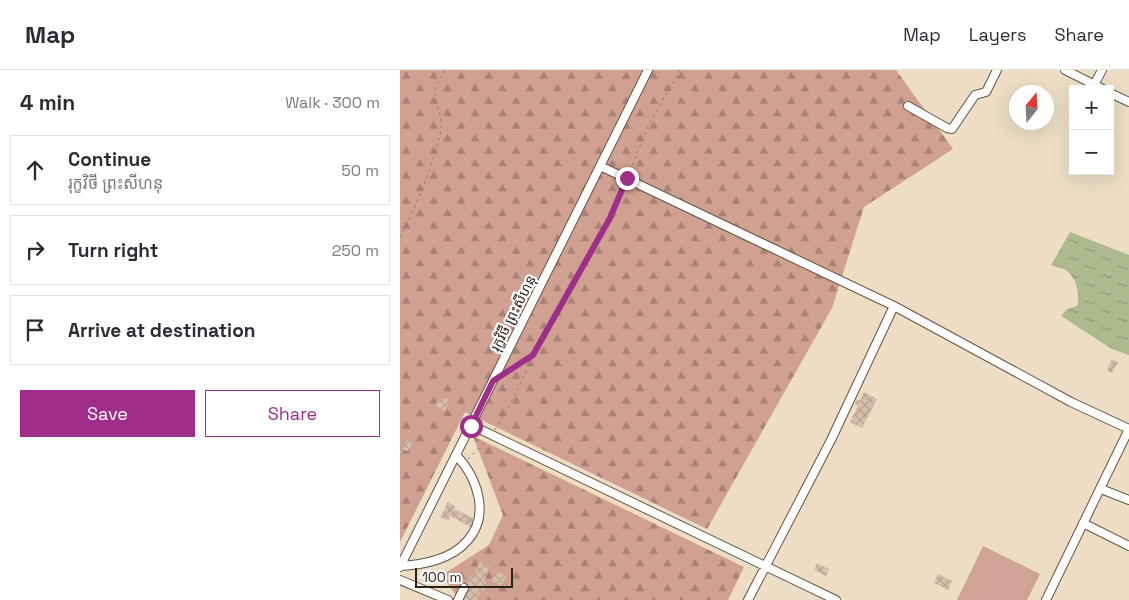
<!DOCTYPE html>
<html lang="en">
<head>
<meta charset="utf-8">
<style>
	:root { --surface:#fff; --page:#f2f2f3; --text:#2b2b33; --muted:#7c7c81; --line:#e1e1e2; --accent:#9f2e8b }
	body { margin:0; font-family:"Space Grotesk","Noto Sans Khmer",sans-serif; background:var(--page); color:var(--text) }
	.controls { position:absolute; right:15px; top:15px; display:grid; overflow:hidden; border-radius:0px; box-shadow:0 5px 20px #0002 }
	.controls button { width:45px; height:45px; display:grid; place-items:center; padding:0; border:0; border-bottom:1px solid var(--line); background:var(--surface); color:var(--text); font:25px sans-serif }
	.compass { position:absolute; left:609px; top:15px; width:45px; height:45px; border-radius:50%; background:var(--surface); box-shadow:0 5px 20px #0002; rotate:18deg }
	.scale { position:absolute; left:15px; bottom:12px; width:98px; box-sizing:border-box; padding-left:5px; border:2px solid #272118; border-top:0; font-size:14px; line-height:18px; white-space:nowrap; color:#272118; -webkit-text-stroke:4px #fff; paint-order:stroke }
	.stop { position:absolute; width:15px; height:15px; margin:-11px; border:4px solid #9f2e8b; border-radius:50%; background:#fff }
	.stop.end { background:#9f2e8b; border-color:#fff; box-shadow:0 1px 5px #0008 }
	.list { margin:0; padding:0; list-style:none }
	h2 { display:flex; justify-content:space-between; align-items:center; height:65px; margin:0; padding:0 20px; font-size:21px }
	h2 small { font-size:16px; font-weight:400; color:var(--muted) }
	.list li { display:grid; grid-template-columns:32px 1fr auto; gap:15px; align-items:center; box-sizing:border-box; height:70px; margin:0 10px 10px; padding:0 10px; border:1px solid var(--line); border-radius:0px }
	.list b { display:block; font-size:19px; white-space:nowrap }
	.list p { margin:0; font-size:16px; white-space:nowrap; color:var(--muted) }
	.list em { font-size:16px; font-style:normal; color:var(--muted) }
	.actions { display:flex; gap:10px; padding:15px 20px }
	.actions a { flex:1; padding:11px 0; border:1px solid var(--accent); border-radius:0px; text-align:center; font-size:18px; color:var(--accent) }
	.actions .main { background:var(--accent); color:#fff }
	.icon { flex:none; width:28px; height:28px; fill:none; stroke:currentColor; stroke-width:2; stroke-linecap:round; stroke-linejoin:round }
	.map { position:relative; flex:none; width:729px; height:530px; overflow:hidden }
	header { display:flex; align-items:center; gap:30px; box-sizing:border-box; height:70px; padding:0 25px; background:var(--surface); border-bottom:1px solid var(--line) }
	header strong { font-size:24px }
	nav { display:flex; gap:28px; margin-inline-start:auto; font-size:18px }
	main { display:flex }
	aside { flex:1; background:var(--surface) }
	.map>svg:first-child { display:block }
	.forest { fill:url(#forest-firs) }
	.pitch { fill:#cfa497 }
	.water { fill:url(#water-ripples) }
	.building { fill:url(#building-cross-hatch) }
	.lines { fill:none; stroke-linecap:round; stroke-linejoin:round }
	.minor-casing { stroke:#625540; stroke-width:10 }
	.path { stroke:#857b6a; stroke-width:1; stroke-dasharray:2.5 4; stroke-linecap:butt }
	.minor { stroke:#fff; stroke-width:8 }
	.route { stroke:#9f2e8b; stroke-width:6 }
	.labels { text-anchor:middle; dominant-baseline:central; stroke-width:4.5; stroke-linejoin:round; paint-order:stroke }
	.street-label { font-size:14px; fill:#272118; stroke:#fff }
</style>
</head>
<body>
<header>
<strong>Map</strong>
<nav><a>Map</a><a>Layers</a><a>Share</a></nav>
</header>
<main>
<aside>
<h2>4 min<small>Walk · 300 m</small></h2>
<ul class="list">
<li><svg class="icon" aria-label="ahead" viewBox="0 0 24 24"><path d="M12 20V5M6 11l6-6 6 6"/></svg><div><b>Continue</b><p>រុក្ខវិថី ព្រះសីហនុ</p></div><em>50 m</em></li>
<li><svg class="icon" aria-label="right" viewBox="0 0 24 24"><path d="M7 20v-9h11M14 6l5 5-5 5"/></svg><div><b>Turn right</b></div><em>250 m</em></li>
<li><svg class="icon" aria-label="arrive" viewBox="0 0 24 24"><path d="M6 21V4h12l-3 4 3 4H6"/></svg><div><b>Arrive at destination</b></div></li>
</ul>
<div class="actions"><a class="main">Save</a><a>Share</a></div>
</aside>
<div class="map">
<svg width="729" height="530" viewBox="0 0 729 530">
	<defs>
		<pattern id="forest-firs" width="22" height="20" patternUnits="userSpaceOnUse" patternTransform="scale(1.25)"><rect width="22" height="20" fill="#d0a091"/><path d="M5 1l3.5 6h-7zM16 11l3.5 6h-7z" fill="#a98275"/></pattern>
		<pattern id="water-ripples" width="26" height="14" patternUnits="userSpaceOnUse" patternTransform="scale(1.25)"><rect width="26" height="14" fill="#adba8e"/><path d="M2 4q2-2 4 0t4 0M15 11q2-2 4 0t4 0" fill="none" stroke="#8d9773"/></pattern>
		<pattern id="building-cross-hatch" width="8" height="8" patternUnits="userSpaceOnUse" patternTransform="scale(1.25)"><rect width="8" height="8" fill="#d6beac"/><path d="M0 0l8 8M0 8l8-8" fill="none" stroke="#b8a393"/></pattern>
	</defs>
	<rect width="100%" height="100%" fill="#ecddc4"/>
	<path class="forest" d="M0 0H496L553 79 464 137 432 238 307 459 65 342 0 472Z
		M73 366 344 497 328 530H59L42 505 89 475 103 445Z"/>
	<path class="pitch" d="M583 476 640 504 627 530H557Z"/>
	<path class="water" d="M670 162 729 185V285L712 279 661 246 667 239 677 236C680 225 677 209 667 201 664 198 656 197 651 195Z"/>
	<path class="building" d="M712 289 718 292 712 303 707 300Z
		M464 322 477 329 462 358 450 352 458 336 455 334 457 329 460 331Z
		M44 328 50 330 45 341 35 336 37 331 42 333Z
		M7 370 12 372 8 381 2 379Z
		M48 432 55 436 54 439 77 450 73 458 50 446 48 451 40 447Z
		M79 492 90 497 84 511 87 513 84 521 81 520 77 530H63L69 515 66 514 70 506 73 507Z
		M417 493 429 499 426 506 414 500Z
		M96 501 106 506 102 516 91 511Z
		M538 504 552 511 548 520 534 513Z"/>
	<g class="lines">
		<g class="minor-casing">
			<path id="minor" d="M665 0 703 19
				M694 15 702 0
				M710 23 729 32
				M508 36 547 58 552 59 575 25 586 22 597 0
				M200 96 494 236 671 332 729 359
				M71 355 436 530
				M701 419 729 430
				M683 453 729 476
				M0 496C23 495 52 489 67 471 91 445 77 407 56 385
				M0 497 248 0
				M0 510 48 530
				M58 530 64 518
				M348 530 431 370 494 236
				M646 530 729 359"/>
		</g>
		<path class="path" d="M230 101 249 54 280 0
			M0 167C14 142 34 93 40 65 47 34 21 33 46 0
			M104 304 133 285 210 149 224 116
			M95 360 112 331 133 286
			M68 389 86 371"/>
		<use href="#minor" class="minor"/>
	</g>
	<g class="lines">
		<path class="route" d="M71 356 93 311 133 285 210 148 227 108"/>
	</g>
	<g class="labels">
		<g class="street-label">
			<text transform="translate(113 243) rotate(-63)">រុក្ខវិថី ព្រះសីហនុ</text>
		</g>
	</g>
</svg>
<div class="controls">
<button>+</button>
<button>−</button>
</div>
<svg class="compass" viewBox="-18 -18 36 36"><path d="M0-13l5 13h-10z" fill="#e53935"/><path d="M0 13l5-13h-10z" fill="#7c7c81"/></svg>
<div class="scale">100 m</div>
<div class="stop" style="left:71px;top:356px"></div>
<div class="stop end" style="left:227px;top:108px"></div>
</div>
</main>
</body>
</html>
